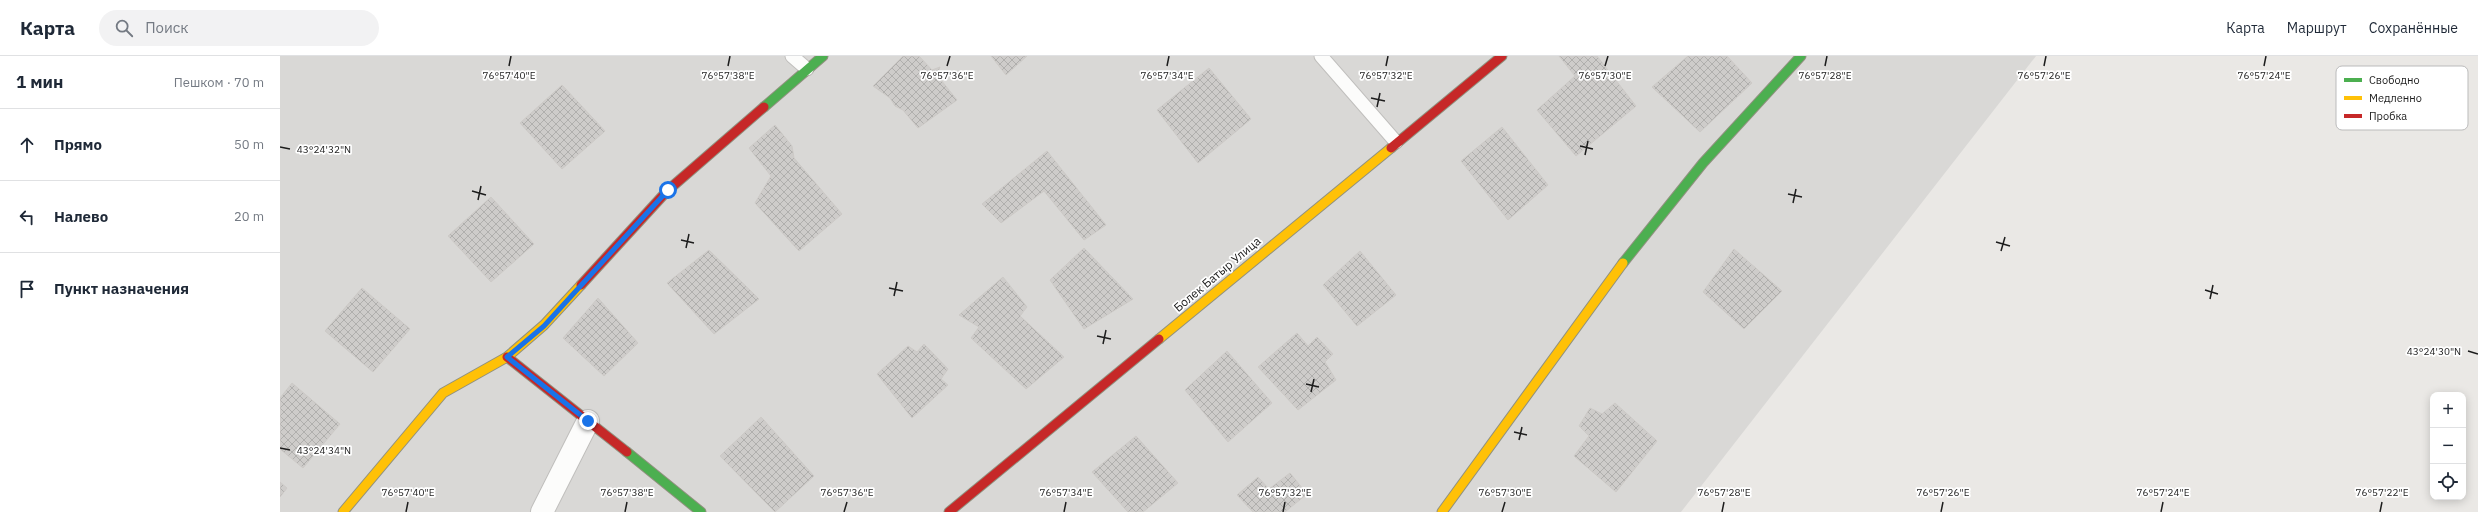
<!DOCTYPE html>
<html lang="ru">
<head>
<meta charset="utf-8">
<style>
	:root { --surface:#fff; --page:#f2f2f3; --text:#1f2937; --muted:#747a83; --line:#e0e1e3 }
	body { margin:0; font-family:"IBM Plex Sans",sans-serif; background:var(--page); color:var(--text) }
	.controls { position:absolute; right:12px; bottom:12px; display:grid; overflow:hidden; border-radius:8px; box-shadow:0 2px 10px #0003 }
	.controls button { width:36px; height:36px; display:grid; place-items:center; padding:0; border:0; border-bottom:1px solid var(--line); background:var(--surface); color:var(--text); font:20px sans-serif }
	.stop { position:absolute; width:12px; height:12px; margin:-9px; border:3px solid #1a73e8; border-radius:50%; background:#fff }
	.stop.end { background:#1a73e8; border-color:#fff; box-shadow:0 1px 4px #0008 }
	.list { margin:0; padding:0; list-style:none }
	h2 { display:flex; justify-content:space-between; align-items:center; height:52px; margin:0; padding:0 16px; font-size:17px }
	h2 small { font-size:13px; font-weight:400; color:var(--muted) }
	.list li { display:grid; grid-template-columns:26px 1fr auto; gap:12px; align-items:center; box-sizing:border-box; height:72px; padding:0 16px; border-top:1px solid var(--line) }
	.list b { display:block; font-size:15px; white-space:nowrap }
	.list em { font-size:13px; font-style:normal; color:var(--muted) }
	.icon { flex:none; width:22px; height:22px; fill:none; stroke:currentColor; stroke-width:2; stroke-linecap:round; stroke-linejoin:round }
	.map { position:relative; flex:none; width:2198px; height:456px; overflow:hidden }
	header { display:flex; align-items:center; gap:24px; box-sizing:border-box; height:56px; padding:0 20px; background:var(--surface); border-bottom:1px solid var(--line) }
	header strong { font-size:19px }
	nav { display:flex; gap:22px; margin-inline-start:auto; font-size:14px }
	.search { width:280px; height:36px; background:var(--page); display:flex; align-items:center; gap:10px; box-sizing:border-box; padding:0 14px; border-radius:22px; color:var(--muted); font-size:15px }
	main { display:flex }
	aside { flex:1; background:var(--surface) }
	.map>svg:first-child { display:block }
	.residential { fill:#d9d8d6 }
	.building { fill:url(#building-cross-hatch); stroke:#cdcac7 }
	.lines { fill:none; stroke-linecap:round; stroke-linejoin:round }
	.lane-casing { stroke:#c0bfbd; stroke-width:15 }
	.street-casing { stroke:#c0bfbd; stroke-width:24 }
	.fast-casing { stroke:#90917f; stroke-width:11 }
	.slow-casing { stroke:#90917f; stroke-width:11 }
	.jam-casing { stroke:#90917f; stroke-width:11 }
	.lane { stroke:#fcfcfb; stroke-width:13 }
	.street { stroke:#fcfcfb; stroke-width:22 }
	.fast { stroke:#4caf50; stroke-width:9 }
	.slow { stroke:#ffc107; stroke-width:9 }
	.jam { stroke:#c62828; stroke-width:9 }
	.route { stroke:#1a73e8; stroke-width:5 }
	.ticks { fill:none; stroke:#1c1c1c; stroke-width:1.5 }
	.labels { text-anchor:middle; dominant-baseline:central; stroke-width:3.5; stroke-linejoin:round; paint-order:stroke }
	.street-label { font-size:12px; fill:#1c1c1c; stroke:#fff }
	.key { fill:#fff; stroke:#bbb; stroke-width:1 }
	.key-label { font-size:11px; fill:#1c1c1c }
	.ticks-label { font-size:10px; text-anchor:middle; fill:#1c1c1c; stroke:#fff; stroke-width:3.5; stroke-linejoin:round; paint-order:stroke }
</style>
</head>
<body>
<header>
<strong>Карта</strong>
<div class="search"><svg class="icon" aria-label="search" viewBox="0 0 24 24"><circle cx="10" cy="10" r="6"/><path d="M15 15l6 6"/></svg>Поиск</div>
<nav><a>Карта</a><a>Маршрут</a><a>Сохранённые</a></nav>
</header>
<main>
<aside>
<h2>1 мин<small>Пешком · 70 m</small></h2>
<ul class="list">
<li><svg class="icon" aria-label="ahead" viewBox="0 0 24 24"><path d="M12 20V5M6 11l6-6 6 6"/></svg><div><b>Прямо</b></div><em>50 m</em></li>
<li><svg class="icon" aria-label="left" viewBox="0 0 24 24"><path d="M17 20v-9H6M10 6l-5 5 5 5"/></svg><div><b>Налево</b></div><em>20 m</em></li>
<li><svg class="icon" aria-label="arrive" viewBox="0 0 24 24"><path d="M6 21V4h12l-3 4 3 4H6"/></svg><div><b>Пункт назначения</b></div></li>
</ul>
</aside>
<div class="map">
<svg width="2198" height="456" viewBox="0 0 2198 456">
	<defs>
		<pattern id="building-cross-hatch" width="8" height="8" patternUnits="userSpaceOnUse"><rect width="8" height="8" fill="#ceccca"/><path d="M0 0l8 8M0 8l8-8" fill="none" stroke="#b0afad"/></pattern>
	</defs>
	<rect width="100%" height="100%" fill="#eae8e5"/>
	<path class="residential" d="M0 0H1756L1401 456H0Z"/>
	<path class="building" d="M623 0H639L652 14 660 11 657 19 677 44 638 72 623 54 615 50 610 42 593 30Z
		M711 0H747L726 19Z
		M1279 0H1317L1356 50 1296 100 1257 54 1295 20Z
		M1408 0H1447L1472 27 1420 76 1372 31Z
		M929 12 971 63 918 107 877 54Z
		M282 29 325 75 282 113 240 67Z
		M495 69 512 90 514 102 562 158 519 195 475 147 491 120 469 92Z
		M1222 71 1268 129 1228 164 1181 105Z
		M767 95 826 169 804 184 764 135 721 167 702 148Z
		M211 141 254 188 211 226 168 180Z
		M804 192 853 243 804 273 770 224Z
		M1454 193 1502 235 1464 273 1423 236Z
		M429 194 479 243 434 278 387 227Z
		M1080 195 1116 239 1077 270 1043 229Z
		M723 221 747 251 740 260 784 301 746 333 691 282 699 271 679 259Z
		M82 232 130 273 93 316 45 275Z
		M318 242 358 287 324 320 283 282Z
		M1017 277 1028 290 1037 281 1053 298 1045 306 1056 324 1018 354 978 311Z
		M644 288 668 313 661 323 668 329 632 362 597 318 628 290 637 296Z
		M947 295 992 347 948 386 905 334Z
		M12 327 60 368 23 412 0 393V342Z
		M1335 347 1377 385 1336 436 1294 400 1309 380 1299 370 1310 352 1322 358Z
		M481 361 534 420 495 456 440 400Z
		M856 380 898 427 863 456H848L812 416Z
		M1010 417 1027 438 1005 456H973L957 439 978 421 989 433Z
		M0 426 7 432 0 441Z"/>
	<g class="lines">
		<g class="lane-casing">
			<path id="lane" d="M512 0 527 13
				M1041 0 1116 86"/>
		</g>
		<g class="street-casing">
			<path id="street" d="M262 456 308 365"/>
		</g>
		<g class="fast-casing">
			<path id="fast" d="M484 51 543 0
				M1343 207 1423 107 1521 0
				M347 396 421 456"/>
		</g>
		<g class="slow-casing">
			<path id="slow" d="M879 283 1111 92
				M63 456 163 337 227 301 264 269 301 229
				M1162 456 1343 207"/>
		</g>
		<g class="jam-casing">
			<path id="jam" d="M1111 92 1222 0
				M301 229 387 135 484 51
				M227 301 347 396
				M669 456 879 283"/>
		</g>
		<use href="#lane" class="lane"/>
		<use href="#street" class="street"/>
		<use href="#fast" class="fast"/>
		<use href="#slow" class="slow"/>
		<use href="#jam" class="jam"/>
	</g>
	<g class="lines">
		<path class="route" d="M308 365 227 301 264 270 388 134"/>
	</g>
	<path class="ticks" d="M229 10 231 0M448 10 450 0M667 10 670 0M887 10 889 0M1106 10 1108 0M1325 10 1328 0M1545 10 1547 0M1764 10 1766 0M1984 10 1986 0M1091 42 1105 45M1097 51 1100 37M1300 90 1313 93M0 91 10 93M1305 99 1308 85M192 135 206 139M1508 138 1522 141M198 144 201 130M1513 147 1516 133M401 184 414 187M1716 186 1730 190M406 192 409 178M1721 195 1725 181M609 232 623 235M1925 234 1938 238M614 240 617 226M1930 243 1933 229M817 280 831 283M823 288 826 274M2188 295 2198 298M1026 328 1039 331M1031 336 1034 323M1234 376 1247 379M1239 384 1242 371M0 392 10 394M126 456 128 446M345 456 347 446M564 456 567 446M784 456 786 446M1003 456 1005 446M1222 456 1225 446M1442 456 1444 446M1661 456 1663 446M1881 456 1883 446M2100 456 2102 446"/>
	<g class="labels">
		<g class="street-label">
			<text transform="translate(937 218) rotate(-40)">Болек Батыр Улица</text>
		</g>
	</g>
	<rect x="2056" y="10" width="132" height="64" rx="6" class="key"/>
	<rect x="2064" y="22" width="18" height="4" fill="#4caf50"/>
	<rect x="2064" y="40" width="18" height="4" fill="#ffc107"/>
	<rect x="2064" y="58" width="18" height="4" fill="#c62828"/>
	<g class="key-label">
		<text x="2089" y="28">Свободно</text>
		<text x="2089" y="46">Медленно</text>
		<text x="2089" y="64">Пробка</text>
	</g>
	<g class="ticks-label">
		<text x="229" y="23">76°57'40"E</text>
		<text x="448" y="23">76°57'38"E</text>
		<text x="667" y="23">76°57'36"E</text>
		<text x="887" y="23">76°57'34"E</text>
		<text x="1106" y="23">76°57'32"E</text>
		<text x="1325" y="23">76°57'30"E</text>
		<text x="1545" y="23">76°57'28"E</text>
		<text x="1764" y="23">76°57'26"E</text>
		<text x="1984" y="23">76°57'24"E</text>
		<text x="44" y="97">43°24'32"N</text>
		<text x="2154" y="299">43°24'30"N</text>
		<text x="44" y="398">43°24'34"N</text>
		<text x="128" y="440">76°57'40"E</text>
		<text x="347" y="440">76°57'38"E</text>
		<text x="567" y="440">76°57'36"E</text>
		<text x="786" y="440">76°57'34"E</text>
		<text x="1005" y="440">76°57'32"E</text>
		<text x="1225" y="440">76°57'30"E</text>
		<text x="1444" y="440">76°57'28"E</text>
		<text x="1663" y="440">76°57'26"E</text>
		<text x="1883" y="440">76°57'24"E</text>
		<text x="2102" y="440">76°57'22"E</text>
	</g>
</svg>
<div class="controls">
<button>+</button>
<button>−</button>
<button><svg class="icon" aria-label="locate" viewBox="0 0 24 24"><circle cx="12" cy="12" r="6"/><path d="M12 2v4M12 18v4M2 12h4M18 12h4"/></svg></button>
</div>
<div class="stop" style="left:388px;top:134px"></div>
<div class="stop end" style="left:308px;top:365px"></div>
</div>
</main>
</body>
</html>
